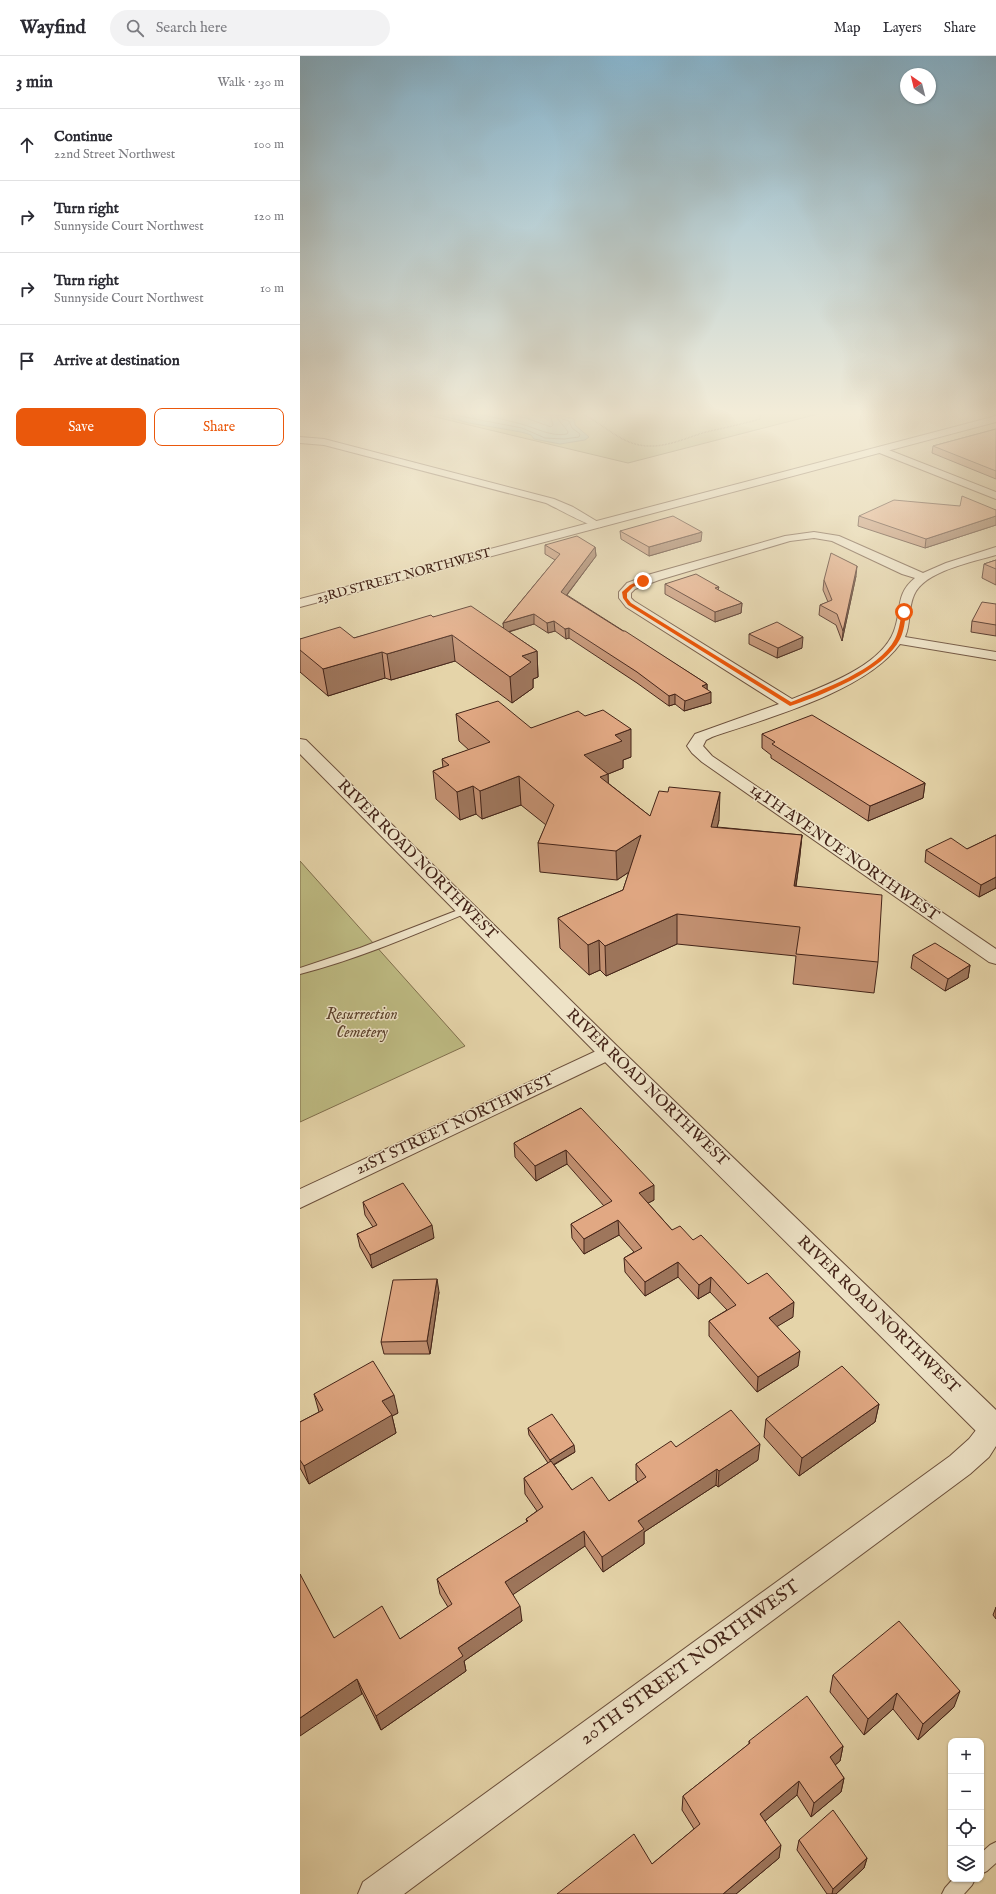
<!DOCTYPE html>
<html lang="en">
<head>
<meta charset="utf-8">
<style>
	:root { --surface:#fff; --page:#f2f2f3; --text:#2b2b33; --muted:#7c7c81; --line:#e1e1e2; --accent:#ea580c }
	body { margin:0; font-family:"IM FELL English",serif; background:var(--page); color:var(--text) }
	.controls { position:absolute; right:12px; bottom:12px; display:grid; overflow:hidden; border-radius:8px; box-shadow:0 1px 3px #0004 }
	.controls button { width:36px; height:36px; display:grid; place-items:center; padding:0; border:0; border-bottom:1px solid var(--line); background:var(--surface); color:var(--text); font:20px sans-serif }
	.compass { position:absolute; left:600px; top:12px; width:36px; height:36px; border-radius:50%; background:var(--surface); box-shadow:0 1px 3px #0004; rotate:325deg }
	.stop { position:absolute; width:12px; height:12px; margin:-9px; border:3px solid #ea580c; border-radius:50%; background:#fff }
	.stop.end { background:#ea580c; border-color:#fff; box-shadow:0 1px 4px #0008 }
	.list { margin:0; padding:0; list-style:none }
	h2 { display:flex; justify-content:space-between; align-items:center; height:52px; margin:0; padding:0 16px; font-size:17px }
	h2 small { font-size:13px; font-weight:400; color:var(--muted) }
	.list li { display:grid; grid-template-columns:26px 1fr auto; gap:12px; align-items:center; box-sizing:border-box; height:72px; padding:0 16px; border-top:1px solid var(--line) }
	.list b { display:block; font-size:15px; white-space:nowrap }
	.list p { margin:0; font-size:13px; white-space:nowrap; color:var(--muted) }
	.list em { font-size:13px; font-style:normal; color:var(--muted) }
	.actions { display:flex; gap:8px; padding:12px 16px }
	.actions a { flex:1; padding:9px 0; border:1px solid var(--accent); border-radius:8px; text-align:center; font-size:14px; color:var(--accent) }
	.actions .main { background:var(--accent); color:#fff }
	.icon { flex:none; width:22px; height:22px; fill:none; stroke:currentColor; stroke-width:2; stroke-linecap:round; stroke-linejoin:round }
	.map { position:relative; flex:none; width:696px; height:1838px; overflow:hidden }
	header { display:flex; align-items:center; gap:24px; box-sizing:border-box; height:56px; padding:0 20px; background:var(--surface); border-bottom:1px solid var(--line) }
	header strong { font-size:19px }
	nav { display:flex; gap:22px; margin-inline-start:auto; font-size:14px }
	.search { width:280px; height:36px; background:var(--page); display:flex; align-items:center; gap:10px; box-sizing:border-box; padding:0 14px; border-radius:22px; color:var(--muted); font-size:15px }
	main { display:flex }
	aside { flex:1; background:var(--surface) }
	.map>svg:first-child { display:block }
	.green { fill:#bdba82; stroke:#806f4d }
	.water { fill:#96b8ad; stroke:#757d71 }
	.lines { fill:none; stroke-linecap:round; stroke-linejoin:round }
	.shore { stroke:#6d6e62; stroke-width:1 }
	.service-casing { stroke:#6c503c; stroke-width:2 }
	.minor-casing { stroke:#6c503c; stroke-width:2 }
	.tertiary-casing { stroke:#6c503c; stroke-width:2 }
	.path { stroke:#442418; stroke-width:1.5; stroke-dasharray:0.5 1; stroke-linecap:butt }
	.service { fill:#eee3c7; fill-rule:evenodd }
	.minor { fill:#eee3c7; fill-rule:evenodd }
	.tertiary { fill:#eee3c7; fill-rule:evenodd }
	.wall { fill:#c29071; stroke:#442418 }
	.shaded-wall { fill:#9e765c; stroke:#442418 }
	.building { fill:#e1a883; stroke:#442418 }
	.route { fill:#ea580c }
	.labels { text-anchor:middle; dominant-baseline:central; stroke-width:3; stroke-linejoin:round; paint-order:stroke }
	.far-street-label { font-size:13px; fill:#442418; stroke:#eee3c7 }
	.street-label { font-size:16px; fill:#442418; stroke:#eee3c7 }
	.park-label { font-size:16px; font-style:italic; fill:#5c422d; stroke:#eee3c7 }
	.near-street-label { font-size:19px; fill:#442418; stroke:#eee3c7 }
</style>
</head>
<body>
<header>
<strong>Wayfind</strong>
<div class="search"><svg class="icon" aria-label="search" viewBox="0 0 24 24"><circle cx="10" cy="10" r="6"/><path d="M15 15l6 6"/></svg>Search here</div>
<nav><a>Map</a><a>Layers</a><a>Share</a></nav>
</header>
<main>
<aside>
<h2>3 min<small>Walk · 230 m</small></h2>
<ul class="list">
<li><svg class="icon" aria-label="ahead" viewBox="0 0 24 24"><path d="M12 20V5M6 11l6-6 6 6"/></svg><div><b>Continue</b><p>22nd Street Northwest</p></div><em>100 m</em></li>
<li><svg class="icon" aria-label="right" viewBox="0 0 24 24"><path d="M7 20v-9h11M14 6l5 5-5 5"/></svg><div><b>Turn right</b><p>Sunnyside Court Northwest</p></div><em>120 m</em></li>
<li><svg class="icon" aria-label="right" viewBox="0 0 24 24"><path d="M7 20v-9h11M14 6l5 5-5 5"/></svg><div><b>Turn right</b><p>Sunnyside Court Northwest</p></div><em>10 m</em></li>
<li><svg class="icon" aria-label="arrive" viewBox="0 0 24 24"><path d="M6 21V4h12l-3 4 3 4H6"/></svg><div><b>Arrive at destination</b></div></li>
</ul>
<div class="actions"><a class="main">Save</a><a>Share</a></div>
</aside>
<div class="map">
<svg width="696" height="1838" viewBox="0 0 696 1838">
	<rect width="100%" height="100%" fill="#e5d4a9"/>
	<filter id="stains"><feTurbulence type="fractalNoise" baseFrequency=".005" numOctaves="4"/><feColorMatrix values="0 0 0 0 .2 0 0 0 0 .09 0 0 0 0 .02 0 0 0 .5 -.17"/></filter>
	<radialGradient id="worn" r=".72"><stop offset=".6" stop-color="#630" stop-opacity="0"/><stop offset="1" stop-color="#630" stop-opacity=".3"/></radialGradient>
	<path class="green" d="M123 358H518L328 407Z
		M0 805 165 990 0 1066Z"/>
	<path class="water" d="M136 358 258 359 274 363 275 369 289 381 285 384 260 388 234 383 231 379 221 376 169 367Z"/>
	<g class="lines">
		<path class="shore" d="M149 358 222 372 245 382 264 383 279 381 280 378 272 372 269 365 262 363 261 358
			M178 358C192 361 207 364 221 368 236 372 251 381 267 378L268 376C264 369 258 366 256 358
			M207 358 226 362 251 371 253 369 250 358"/>
		<g class="service-casing">
			<path id="service" d="M166 851 169 852 171 854 169 856C114 879 58 903 0 918V912L60 892Z
				M696 1786V1807L687 1815 681 1818V1797L690 1789Z
				M653 1823H675L672 1829 664 1838H642L645 1832Z"/>
		</g>
		<g class="minor-casing">
			<path id="minor" d="M0 381 24 383 254 443 273 451 303 469 301 471C293 473 257 452 246 447L24 389 0 387Z
				M581 391 696 436V443L577 396 576 394 577 392Z
				M514 476 539 480 623 517 646 507 696 491V499C673 506 624 515 614 539 608 552 611 568 605 581L696 596V604L600 588C565 636 467 662 412 681L406 684 403 690 412 700 696 893V908L689 906 402 706 392 697 387 690 395 678 479 648 326 551 319 542V536L327 527 351 518 485 480ZM514 482 532 485 602 518 615 522C595 538 602 554 594 575 581 610 524 630 492 643L334 545 331 542V537L335 533 359 524 490 485Z
				M309 989 316 991 319 996 316 1001 0 1152V1133Z
				M696 1356V1390L689 1401 670 1418 104 1838H58L63 1826 650 1400 669 1383 687 1360Z"/>
		</g>
		<g class="tertiary-casing">
			<path id="tertiary" d="M696 360V366L0 551V543Z
				M0 683 6 684 317 990 696 1354V1388L685 1384 301 1002 0 698Z"/>
		</g>
		<path class="path" d="M282 358C300 366 314 381 332 387 358 396 382 383 406 376 424 372 442 368 460 363V358"/>
		<use href="#service" class="service"/>
		<use href="#minor" class="minor"/>
		<use href="#tertiary" class="tertiary"/>
	</g>
	<path class="wall" d="M696 373V423L632 397 633 390Z
		M696 454V469L625 492 558 470 559 460Z
		M320 475 401 485 349 500 321 483Z
		M245 489 295 491 296 500 267 539 407 628V633L411 647 384 655 375 648 369 650 337 627 269 582 266 583 255 575 248 577 234 568 209 576 237 595 238 621 233 623V632L212 647 155 605 91 624 85 622 28 640 0 616V583L54 582 133 561 204 572 203 567 255 504 245 498Z
		M696 504V529L682 522 684 508Z
		M556 520 542 585 536 569 519 559 520 549 528 546 523 534 524 524Z
		M365 528 419 531 418 534 442 547 441 557 415 566 365 538Z
		M696 548V580L671 576 672 565Z
		M449 578 502 592 477 602 449 588Z
		M156 658 231 672 331 701 323 704V712L308 718V727L350 760 419 764 417 771 502 779 499 808 496 831 578 906 574 937 493 928 496 900 377 888 306 920 300 914 289 919 260 892 258 862 323 834 329 816 317 824 240 816 238 787 246 769 221 749 182 763 176 758 160 764 136 743 133 715 143 711 142 703 169 694 159 685Z
		M462 678 625 727 623 742 568 765 471 702V699L462 692Z
		M696 779V832L679 841 625 806 626 794 667 793Z
		M613 899 670 909 668 922 645 935 611 912Z
		M281 1052 354 1144 348 1147 372 1174 393 1184 448 1228 493 1261 477 1270 498 1310 457 1336 409 1280V1265L427 1254 410 1236 398 1243 378 1221 345 1240 325 1216 324 1202 334 1196 319 1179 284 1198 272 1182 271 1168 304 1150 267 1108 236 1125 215 1101 214 1087Z
		M63 1146 134 1182 72 1212 60 1191 57 1178 73 1171 65 1159Z
		M139 1236 130 1298H84L81 1286Z
		M14 1338 98 1357 92 1360 96 1377 9 1428 0 1412V1366L19 1356Z
		M579 1348 575 1366 499 1420 464 1381 466 1363Z
		M228 1372 275 1396 254 1409 272 1434 309 1445 338 1426 336 1424V1408L376 1391 458 1404 418 1431 416 1429 344 1476V1488L303 1516 285 1490 213 1538 222 1565 164 1605 166 1615 81 1674 34 1582 100 1583 148 1551 140 1538 137 1523 227 1466 226 1463 237 1455 225 1438 224 1422 248 1407 229 1379Z
		M696 1551V1563L693 1559Z
		M533 1619 654 1651 618 1684 593 1653 564 1679 530 1636Z
		M449 1685 543 1690 540 1705 535 1709 544 1722 541 1736 511 1761 497 1739 465 1765 479 1802 436 1838H257L352 1808 394 1773 382 1754 383 1740 449 1688Z
		M499 1784 567 1802 564 1812 536 1838H527L497 1794Z"/>
	<path class="shaded-wall" d="M696 460V469L625 492 626 483Z
		M402 476 401 485 349 500V491Z
		M295 491 296 500 262 545 261 536Z
		M557 510 556 520 542 585 543 575Z
		M442 547 441 557 415 566V556Z
		M234 558V568L204 577 203 567Z
		M254 565 255 575 248 577 247 567Z
		M269 572V582L266 583 265 573Z
		M152 579 155 605 91 624 87 598Z
		M503 581 502 592 477 602 478 592Z
		M237 595 238 621 233 623V632L212 647 210 621 222 600Z
		M82 596 85 622 28 640 23 613Z
		M407 628V637L411 636V647L384 655 385 645 402 630Z
		M375 638V648L369 650V640Z
		M331 673V701L323 704V712L308 718 309 746 284 699 315 679Z
		M219 720 221 749 182 763 180 735Z
		M625 727 623 742 568 765 570 750Z
		M173 730 176 758 160 764 157 736Z
		M420 736 419 764 410 800 411 771Z
		M341 779V808L317 824 316 795Z
		M502 779 499 808 491 860 494 830Z
		M696 821V832L679 841 681 829Z
		M377 858V888L306 920 305 890Z
		M299 884 300 914 289 919 288 889Z
		M670 909 668 922 645 935 648 923Z
		M266 1094 267 1108 236 1125 235 1110Z
		M354 1129V1144L339 1152V1137Z
		M318 1164 319 1179 284 1198V1183Z
		M132 1169 134 1182 72 1212 70 1199Z
		M378 1206V1221L345 1240V1226Z
		M411 1221 410 1236 398 1243 399 1229Z
		M137 1223 139 1236 130 1298 127 1285Z
		M494 1246 493 1261 468 1276 469 1262Z
		M500 1295 498 1310 457 1336 458 1321Z
		M94 1339 98 1357 92 1360 96 1377 9 1428 4 1410 82 1345Z
		M579 1348 575 1366 499 1420 502 1402Z
		M460 1388 458 1404 418 1431 419 1415Z
		M274 1389 275 1396 251 1410 250 1404Z
		M417 1413 416 1429 344 1476V1488L303 1516 302 1501 338 1465Z
		M284 1475 285 1490 208 1542 205 1526Z
		M220 1550 222 1565 164 1605 166 1615 81 1674 76 1660 158 1592Z
		M57 1623 62 1638 0 1680V1662Z
		M660 1635 654 1651 618 1684 623 1668Z
		M597 1637 593 1653 564 1679 568 1663Z
		M543 1690 540 1705 526 1716 530 1701Z
		M544 1722 541 1736 511 1761 514 1747Z
		M499 1725 497 1739 458 1771 460 1758Z
		M481 1789 479 1802 436 1838H423Z
		M567 1802 564 1812 536 1838H532L533 1833Z"/>
	<path class="building" d="M696 373V415L633 390Z
		M662 440 696 454V460L626 483 559 460 594 444 660 450Z
		M373 460 402 476 349 491 320 475Z
		M277 480 295 491 261 536 323 575H325L407 628 402 630 411 636 385 645 375 638 369 640 337 616 269 572 265 573 254 565 247 567 234 558 203 567 260 498 245 489Z
		M531 497 557 510 543 575 537 558 520 549 532 544 524 524Z
		M696 504V513L684 508Z
		M396 518 419 531 415 532 442 547 415 556 365 528Z
		M682 546 696 548V569L672 565Z
		M171 550 237 595 222 600 231 606 210 621 152 579 87 598 82 596 23 613 0 594V583L40 571 54 582 131 559 133 561Z
		M477 566 503 581 478 592 449 578Z
		M198 645 231 672 278 655 285 660 303 654 331 673 315 679 322 685 284 699 308 718 300 721 350 760 359 735 368 736 369 731 420 736 411 771 502 779 494 830 582 839 578 906 496 898 500 871 377 858 305 890 299 884 288 889 258 862 323 834 341 779 316 795 238 787 254 749 219 720 180 735 173 730 157 736 133 715 149 709 142 703 190 686 156 658Z
		M512 659 625 727 570 750 472 688 475 686 462 678Z
		M696 779V821L681 829 626 794 651 782 667 793Z
		M635 887 670 909 648 923 613 899Z
		M281 1052 354 1129 339 1137 372 1174 380 1170 393 1184 401 1179 448 1228 467 1217 494 1246 469 1262 500 1295 458 1321 409 1265 436 1249 411 1221 399 1229 378 1206 345 1226 324 1202 342 1192 318 1164 284 1183 271 1168 312 1145 266 1094 235 1110 214 1087Z
		M103 1127 132 1169 70 1199 57 1178 77 1169 63 1146Z
		M137 1223 127 1285 81 1286 93 1224Z
		M73 1305 94 1339 82 1345 92 1359 4 1410 0 1404V1366L23 1354 14 1338Z
		M542 1310 579 1348 502 1402 466 1363Z
		M431 1354 460 1388 419 1415 417 1413 338 1465 344 1473 302 1501 284 1475 205 1526 220 1550 158 1592 163 1600 76 1660 57 1623 0 1662V1518L34 1582 82 1550 100 1583 152 1548 137 1523 228 1465 226 1463 243 1451 224 1422 251 1405 272 1434 292 1421 309 1445 346 1421 336 1408 371 1385 376 1391Z
		M252 1358 274 1389 250 1404 228 1372Z
		M599 1565 660 1635 623 1668 597 1637 568 1663 533 1619Z
		M507 1640 543 1690 530 1701 544 1722 514 1747 499 1725 460 1758 481 1789 423 1838H257L334 1778 352 1808 400 1768 383 1740 450 1687 449 1685Z
		M533 1754 567 1802 533 1833 499 1784Z"/>
	<linearGradient id="sky" x2="0" y2="1"><stop stop-color="#87b6d0"/><stop offset="0.58" stop-color="#f3ecd8"/><stop offset="1" stop-color="#f3ecd8" stop-opacity="0"/></linearGradient>
	<rect width="696" height="616" fill="url(#sky)"/>
	<path class="route" d="M341 524 345 525 333 531 327 537V542L331 547 491 646C521 634 579 614 595 583 599 575 600 566 602 556L604 555 606 556C605 566 604 575 600 583 585 614 521 640 490 650L328 549 323 542 322 536 330 529Z"/>
	<g class="labels">
		<g class="far-street-label">
			<text transform="translate(104 520) rotate(-15)">23RD STREET NORTHWEST</text>
		</g>
		<g class="street-label">
			<text transform="translate(544 797) rotate(35)">14TH AVENUE NORTHWEST</text>
			<text transform="translate(117 804) rotate(45)">RIVER ROAD NORTHWEST</text>
			<text transform="translate(347 1032) rotate(44)">RIVER ROAD NORTHWEST</text>
			<text transform="translate(155 1069) rotate(-25)">21ST STREET NORTHWEST</text>
			<text transform="translate(578 1259) rotate(44)">RIVER ROAD NORTHWEST</text>
		</g>
		<g class="park-label">
			<text x="62" y="959">Resurrection<tspan x="62" dy="18">Cemetery</tspan></text>
		</g>
		<g class="near-street-label">
			<text transform="translate(390 1607) rotate(-36)">20TH STREET NORTHWEST</text>
		</g>
	</g>
	<rect width="100%" height="100%" filter="url(#stains)"/>
	<rect width="100%" height="100%" fill="url(#worn)"/>
</svg>
<div class="controls">
<button>+</button>
<button>−</button>
<button><svg class="icon" aria-label="locate" viewBox="0 0 24 24"><circle cx="12" cy="12" r="6"/><path d="M12 2v4M12 18v4M2 12h4M18 12h4"/></svg></button>
<button><svg class="icon" aria-label="layers" viewBox="0 0 24 24"><path d="M12 4l9 5-9 5-9-5zM3 14l9 5 9-5"/></svg></button>
</div>
<svg class="compass" viewBox="-18 -18 36 36"><path d="M0-13l5 13h-10z" fill="#e53935"/><path d="M0 13l5-13h-10z" fill="#7c7c81"/></svg>
<div class="stop" style="left:604px;top:556px"></div>
<div class="stop end" style="left:343px;top:525px"></div>
</div>
</main>
</body>
</html>
